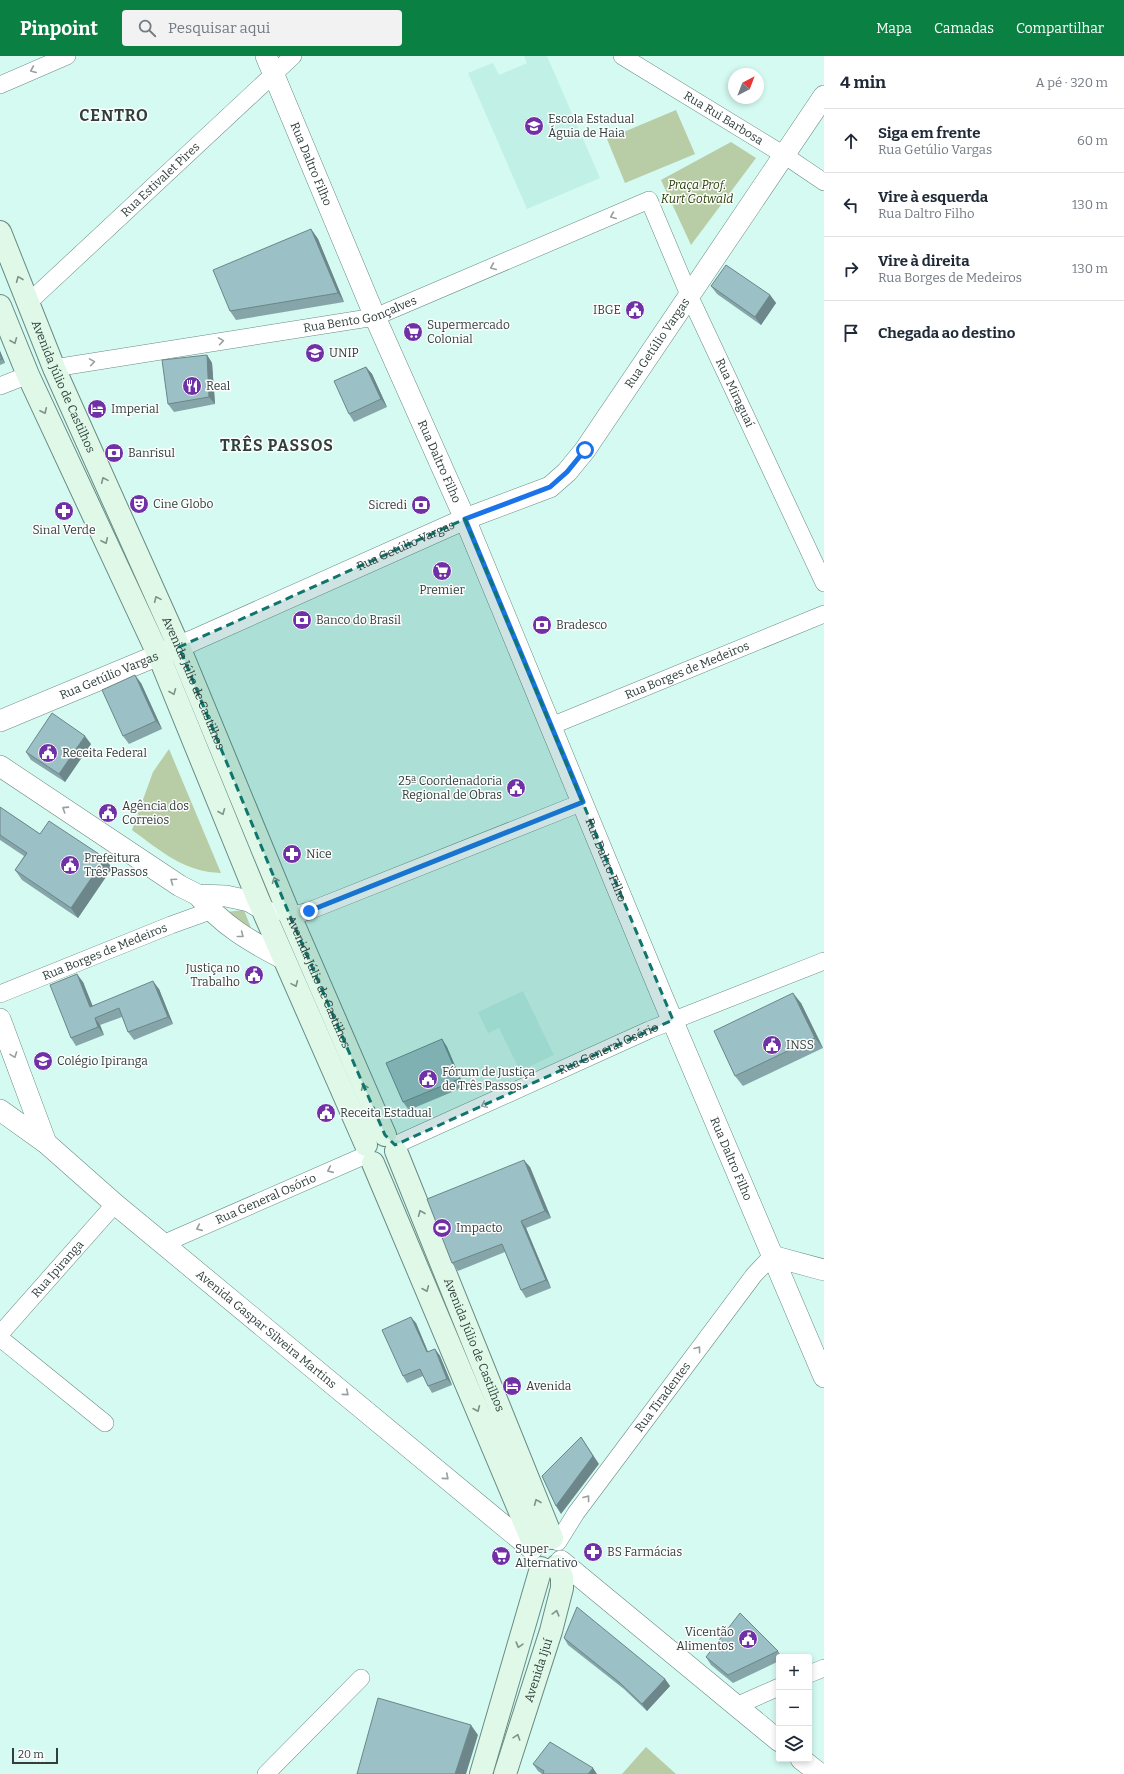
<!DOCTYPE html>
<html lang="pt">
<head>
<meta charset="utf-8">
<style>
	:root { --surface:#fff; --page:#f2f2f3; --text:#1f2937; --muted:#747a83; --line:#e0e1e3; --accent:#0b8043 }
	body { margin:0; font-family:Bitter,serif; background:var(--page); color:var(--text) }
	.controls { position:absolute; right:12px; bottom:12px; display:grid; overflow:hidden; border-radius:4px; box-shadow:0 2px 6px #0003 }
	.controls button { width:36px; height:36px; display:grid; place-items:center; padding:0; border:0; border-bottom:1px solid var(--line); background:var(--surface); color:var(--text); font:20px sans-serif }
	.compass { position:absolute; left:728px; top:12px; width:36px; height:36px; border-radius:50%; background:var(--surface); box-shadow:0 2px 6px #0003; rotate:42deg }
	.scale { position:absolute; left:12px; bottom:10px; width:46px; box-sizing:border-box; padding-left:4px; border:2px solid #303f3c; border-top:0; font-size:11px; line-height:14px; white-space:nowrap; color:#303f3c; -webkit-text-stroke:3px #fdfdfd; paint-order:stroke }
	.stop { position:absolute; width:12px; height:12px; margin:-9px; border:3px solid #1a73e8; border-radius:50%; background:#fff }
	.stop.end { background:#1a73e8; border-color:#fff; box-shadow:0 1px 4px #0008 }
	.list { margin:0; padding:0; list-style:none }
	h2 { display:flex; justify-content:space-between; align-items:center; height:52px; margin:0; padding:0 16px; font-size:17px }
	h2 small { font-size:13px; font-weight:400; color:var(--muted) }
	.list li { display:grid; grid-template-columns:26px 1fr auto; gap:12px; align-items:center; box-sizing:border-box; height:64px; padding:0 16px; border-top:1px solid var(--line) }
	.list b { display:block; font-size:15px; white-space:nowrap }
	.list p { margin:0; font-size:13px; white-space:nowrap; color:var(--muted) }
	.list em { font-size:13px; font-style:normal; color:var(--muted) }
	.icon { flex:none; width:22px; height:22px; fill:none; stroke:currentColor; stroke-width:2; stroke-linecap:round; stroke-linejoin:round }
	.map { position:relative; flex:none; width:824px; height:1718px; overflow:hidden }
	header { display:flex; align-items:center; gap:24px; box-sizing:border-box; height:56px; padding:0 20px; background:var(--accent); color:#fff }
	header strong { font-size:19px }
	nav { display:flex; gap:22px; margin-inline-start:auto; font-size:14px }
	.search { width:280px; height:36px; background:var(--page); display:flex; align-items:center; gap:10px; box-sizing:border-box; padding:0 14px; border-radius:4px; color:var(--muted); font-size:15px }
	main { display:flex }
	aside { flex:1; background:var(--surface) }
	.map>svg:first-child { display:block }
	.built { fill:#c1f0e6 }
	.green { fill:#b8cca6 }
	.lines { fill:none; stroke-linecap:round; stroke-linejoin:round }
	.minor-casing { stroke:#698b84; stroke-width:18 }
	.tertiary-casing { stroke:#698b84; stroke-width:22 }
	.secondary-casing { stroke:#698b84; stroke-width:24 }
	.minor { stroke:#fff; stroke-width:17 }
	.tertiary { stroke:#fff; stroke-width:21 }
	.secondary { stroke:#dff8e8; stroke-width:22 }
	.wall { fill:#85a5a9 }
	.shaded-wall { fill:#6c868a }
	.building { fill:#9bc0c5; stroke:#6c868a }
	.oneway { stroke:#989f9e }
	.oneway2 { stroke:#7f9289 }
	.route { stroke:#1a73e8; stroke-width:5 }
	.marked { fill:#0f766e; fill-opacity:0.2; stroke:#0f766e; stroke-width:3; stroke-dasharray:8 5; stroke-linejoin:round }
	.labels { text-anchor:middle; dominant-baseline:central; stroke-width:3; stroke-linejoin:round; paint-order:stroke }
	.street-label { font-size:12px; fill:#303f3c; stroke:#fdfdfd }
	.poi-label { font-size:12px; fill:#303f3c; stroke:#fdfdfd; text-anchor:start }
	.park-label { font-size:12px; font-style:italic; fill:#284106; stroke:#fdfdfd }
	.district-label { font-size:16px; font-weight:bold; letter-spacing:1px; fill:#303f3c; stroke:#fdfdfd }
</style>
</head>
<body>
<header>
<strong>Pinpoint</strong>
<div class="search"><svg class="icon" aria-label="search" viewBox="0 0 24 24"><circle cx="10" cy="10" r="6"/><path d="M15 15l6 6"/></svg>Pesquisar aqui</div>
<nav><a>Mapa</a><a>Camadas</a><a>Compartilhar</a></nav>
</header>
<main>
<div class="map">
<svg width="824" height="1718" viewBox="0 0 824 1718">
	<rect width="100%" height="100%" fill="#d4faf1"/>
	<path class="built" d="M524 0H547L600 122 527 153 468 17 493 7 499 19 527 7Z
		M523 935 554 999 520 1015 499 972 488 977 478 956Z"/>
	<path class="green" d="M676 54 695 98 625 127 607 83Z
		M731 86 756 102 691 189 661 124Z
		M169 693 221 817C184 816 161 795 132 774L153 716Z
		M244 854 251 872 226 856Z
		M646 1691 676 1718H622Z"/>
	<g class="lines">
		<g class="minor-casing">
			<g id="minor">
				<path id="s1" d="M622 0 784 99 824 126"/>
				<path d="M0 29 67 0"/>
				<path id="s2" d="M28 247 293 0"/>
				<path id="s3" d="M54 312 375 261 649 144 689 239 824 527"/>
				<path d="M0 330 28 319"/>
				<path id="s4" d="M551 670 824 558"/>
				<path d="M290 860 309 855 583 746"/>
				<path id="s5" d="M0 938 171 869 210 855"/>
				<path id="s6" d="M395 1089 649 974 824 905"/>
				<path id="s7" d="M165 1187 366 1099"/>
				<path id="s8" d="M0 1278 115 1148"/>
				<path d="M0 1282 105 1367"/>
				<path id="s9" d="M558 1486 576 1457 754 1219 772 1200"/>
				<path d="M809 1618 824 1612"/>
				<path d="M736 1650 779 1631"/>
				<path d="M266 1718 361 1622"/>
			</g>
		</g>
		<g class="tertiary-casing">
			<g id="tertiary">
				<path id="s10" d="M266 0 375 261 465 463 662 940 824 1321"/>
				<path id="s11" d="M0 665 192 585 465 463 550 431 567 416 585 394 824 40"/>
				<path d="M0 710 180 830 198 839 226 840 249 845 271 858"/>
				<path d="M198 839C220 868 251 886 284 903"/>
				<path d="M0 963 46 1087"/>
				<path id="s12" d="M0 1054 46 1087 115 1148 532 1493"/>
				<path d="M772 1200 824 1214"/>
				<path d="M561 1505 779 1685"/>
				<path d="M801 1703 820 1718"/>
			</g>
		</g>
		<g class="secondary-casing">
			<g id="secondary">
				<path id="s13" d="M0 176 54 312 179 591 290 860 385 1079"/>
				<path d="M0 250 28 319 159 600 258 843 366 1089"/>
				<path id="s14" d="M396 1095 552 1482"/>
				<path d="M373 1107 534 1489"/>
				<path d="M481 1718 541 1512"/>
				<path id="s15" d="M505 1718 551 1575 562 1532V1521L557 1510"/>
			</g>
		</g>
		<use href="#minor" class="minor"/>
		<use href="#tertiary" class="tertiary"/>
		<use href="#secondary" class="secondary"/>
	</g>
	<path class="wall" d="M311 173 318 183 344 246 236 264 230 255Z
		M711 230 770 239 776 247 761 269 717 238Z
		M0 295 5 307 0 309Z
		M207 299 212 307 215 348 174 356 168 348Z
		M366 311 372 318 387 351 354 366 349 358Z
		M141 627 162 673 129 688 123 680Z
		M91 688 65 726 31 704 26 696Z
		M0 751 40 778 112 812 78 862 22 824 15 814 24 800 0 784Z
		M83 926 92 950 159 933 173 968 134 984 128 976 122 961 100 969 104 979 76 990 71 982Z
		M801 947 823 992 743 1030 735 1020Z
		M442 983 447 991 464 1031 409 1054 403 1046Z
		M530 1111 551 1162 526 1172 551 1232 526 1242 521 1234 505 1196 458 1215 452 1207Z
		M416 1267 428 1296 435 1293 440 1300 452 1329 432 1337 428 1330 423 1320 407 1327 403 1320Z
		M564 1582 665 1623 670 1630 647 1655 624 1633 568 1589Z
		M778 1595 782 1601H779V1605L733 1627 711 1609 706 1601Z
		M533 1708 597 1718H542L538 1715Z"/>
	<path class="shaded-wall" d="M311 173 318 183 344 246 338 237Z
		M770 239 776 247 761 269 755 261Z
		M0 295 5 307 2 303 0 298Z
		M207 299 212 307 215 348 209 341Z
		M366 311 372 318 387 351 381 343Z
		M135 619 141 627 162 673 156 665Z
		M85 680 91 688 65 726 59 718Z
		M105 802 112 812 78 862 71 852Z
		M77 918 83 926 96 958 90 951Z
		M153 925 159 933 173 968 168 961Z
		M793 937 801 947 823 992 815 982Z
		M95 962 100 969 104 979 98 971Z
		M442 983 447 991 464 1031 459 1023Z
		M524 1104 530 1111 551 1162 545 1155Z
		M521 1165 526 1172 551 1232 546 1224Z
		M411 1261 416 1267 431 1303 427 1296Z
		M435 1293 440 1300 452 1329 447 1323Z
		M581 1381 599 1408 561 1458 556 1450Z
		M665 1623 670 1630 647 1655 642 1648Z
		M471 1669 478 1679 466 1718H455Z
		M593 1712 597 1718H588Z"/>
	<path class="building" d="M311 173 338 237 230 255 213 214Z
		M726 209 770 239 755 261 711 230Z
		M0 298 2 303 0 304Z
		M207 299 209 341 168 348 162 304Z
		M366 311 381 343 349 358 334 325Z
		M135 619 156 665 123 680 102 634Z
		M52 657 85 680 59 718 26 696Z
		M0 751 40 778 49 765 105 802 71 852 15 814 27 797 0 779Z
		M77 918 90 951 153 925 168 961 128 976 119 952 95 962 98 971 71 982 50 929Z
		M793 937 815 982 735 1020 714 975Z
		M442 983 459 1023 403 1046 386 1007Z
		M524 1104 545 1155 521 1165 546 1224 521 1234 502 1188 452 1207 427 1143Z
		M411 1261 427 1296 435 1293 447 1323 428 1330 420 1313 403 1320 382 1274Z
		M581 1381 593 1400 556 1450 542 1420Z
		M577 1551 665 1623 642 1648 619 1626 564 1582Z
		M740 1557 778 1595 728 1619 706 1601Z
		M378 1642 471 1669 455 1718H357Z
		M550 1686 593 1712 588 1718H543L544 1715 533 1708Z"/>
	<defs><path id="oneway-chevron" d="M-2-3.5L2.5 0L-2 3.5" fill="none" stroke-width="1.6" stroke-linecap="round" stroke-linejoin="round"/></defs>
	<g class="oneway">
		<use href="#oneway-chevron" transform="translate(33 14) rotate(157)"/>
		<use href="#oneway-chevron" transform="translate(613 160) rotate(157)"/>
		<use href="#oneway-chevron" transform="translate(493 211) rotate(157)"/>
		<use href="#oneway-chevron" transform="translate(221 285) rotate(-9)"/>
		<use href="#oneway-chevron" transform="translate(92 306) rotate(-9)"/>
		<use href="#oneway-chevron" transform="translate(65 753) rotate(-147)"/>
		<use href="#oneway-chevron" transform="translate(173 825) rotate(-145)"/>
		<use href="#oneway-chevron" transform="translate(241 879) rotate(38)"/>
		<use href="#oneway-chevron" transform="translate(14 999) rotate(70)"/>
		<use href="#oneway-chevron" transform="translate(484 1049) rotate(155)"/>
		<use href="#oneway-chevron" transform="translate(330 1114) rotate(156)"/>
		<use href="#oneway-chevron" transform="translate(199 1172) rotate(156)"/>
		<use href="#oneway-chevron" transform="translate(698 1293) rotate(-53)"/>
		<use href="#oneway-chevron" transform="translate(346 1337) rotate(40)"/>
		<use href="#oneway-chevron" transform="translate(446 1421) rotate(40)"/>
		<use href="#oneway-chevron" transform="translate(587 1442) rotate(-53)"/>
	</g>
	<g class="oneway2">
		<use href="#oneway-chevron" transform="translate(19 223) rotate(-112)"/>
		<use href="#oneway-chevron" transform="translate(14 285) rotate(68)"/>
		<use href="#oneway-chevron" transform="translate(44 355) rotate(65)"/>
		<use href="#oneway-chevron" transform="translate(104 424) rotate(-114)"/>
		<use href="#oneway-chevron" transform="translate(105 485) rotate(65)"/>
		<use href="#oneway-chevron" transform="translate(157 543) rotate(-114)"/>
		<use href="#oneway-chevron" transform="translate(173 636) rotate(68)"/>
		<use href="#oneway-chevron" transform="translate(222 756) rotate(68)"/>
		<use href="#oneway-chevron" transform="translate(275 824) rotate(-112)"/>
		<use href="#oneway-chevron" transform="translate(295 928) rotate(66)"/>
		<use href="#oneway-chevron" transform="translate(364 1031) rotate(-113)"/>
		<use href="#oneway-chevron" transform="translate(421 1157) rotate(-112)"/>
		<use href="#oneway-chevron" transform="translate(426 1233) rotate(67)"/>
		<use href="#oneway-chevron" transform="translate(477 1353) rotate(67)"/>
		<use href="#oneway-chevron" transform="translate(537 1446) rotate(-112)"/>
		<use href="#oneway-chevron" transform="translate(556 1557) rotate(-75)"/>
		<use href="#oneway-chevron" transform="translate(519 1589) rotate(106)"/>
		<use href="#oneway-chevron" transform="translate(517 1681) rotate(-72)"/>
	</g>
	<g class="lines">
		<path class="route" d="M309 855 583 746 465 463 550 431 567 416 585 394"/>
	</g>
	<path class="marked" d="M465 463 673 964 395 1089 385 1079 290 860 179 591Z"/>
	<defs>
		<g id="school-disc" transform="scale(1)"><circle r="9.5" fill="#7031a7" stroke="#fdfdfd"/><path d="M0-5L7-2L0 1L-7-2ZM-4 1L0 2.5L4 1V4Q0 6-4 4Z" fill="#fff"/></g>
		<g id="civic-disc" transform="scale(1)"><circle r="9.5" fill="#7031a7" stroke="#fdfdfd"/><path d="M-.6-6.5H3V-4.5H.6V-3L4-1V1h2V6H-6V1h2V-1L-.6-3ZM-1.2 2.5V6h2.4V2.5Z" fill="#fff"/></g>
		<g id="supermarket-disc" transform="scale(1)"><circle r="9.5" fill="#7031a7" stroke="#fdfdfd"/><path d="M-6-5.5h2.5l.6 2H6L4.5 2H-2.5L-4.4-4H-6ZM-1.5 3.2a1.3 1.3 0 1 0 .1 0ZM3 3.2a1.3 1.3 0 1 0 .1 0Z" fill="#fff"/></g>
		<g id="university-disc" transform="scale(1)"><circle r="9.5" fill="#7031a7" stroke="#fdfdfd"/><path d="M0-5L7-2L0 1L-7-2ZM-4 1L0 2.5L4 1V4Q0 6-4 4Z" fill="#fff"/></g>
		<g id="restaurant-disc" transform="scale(1)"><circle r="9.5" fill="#7031a7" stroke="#fdfdfd"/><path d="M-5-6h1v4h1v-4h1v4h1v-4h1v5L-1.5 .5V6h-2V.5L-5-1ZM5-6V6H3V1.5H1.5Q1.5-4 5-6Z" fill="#fff"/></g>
		<g id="hotel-disc" transform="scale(1)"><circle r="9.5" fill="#7031a7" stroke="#fdfdfd"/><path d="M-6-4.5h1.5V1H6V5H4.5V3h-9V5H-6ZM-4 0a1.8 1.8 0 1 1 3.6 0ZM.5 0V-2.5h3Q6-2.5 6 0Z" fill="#fff"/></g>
		<g id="bank-disc" transform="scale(1)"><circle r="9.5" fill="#7031a7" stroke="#fdfdfd"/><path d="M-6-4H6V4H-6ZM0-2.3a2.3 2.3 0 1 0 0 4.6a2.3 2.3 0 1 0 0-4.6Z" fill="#fff"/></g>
		<g id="theatre-disc" transform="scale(1)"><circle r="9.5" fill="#7031a7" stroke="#fdfdfd"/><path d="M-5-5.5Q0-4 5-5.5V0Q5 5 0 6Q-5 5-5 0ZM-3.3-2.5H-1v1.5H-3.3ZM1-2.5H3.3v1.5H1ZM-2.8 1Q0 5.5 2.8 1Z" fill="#fff"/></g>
		<g id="pharmacy-disc" transform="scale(1)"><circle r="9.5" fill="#7031a7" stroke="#fdfdfd"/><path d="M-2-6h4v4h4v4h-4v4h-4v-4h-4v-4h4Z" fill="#fff"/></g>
		<g id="stadium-disc" transform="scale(1)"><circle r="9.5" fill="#7031a7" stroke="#fdfdfd"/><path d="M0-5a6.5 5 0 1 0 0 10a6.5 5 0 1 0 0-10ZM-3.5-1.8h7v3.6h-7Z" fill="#fff"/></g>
	</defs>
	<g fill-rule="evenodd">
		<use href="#school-disc" x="534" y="70"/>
		<use href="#civic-disc" x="635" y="254"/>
		<use href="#supermarket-disc" x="413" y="276"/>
		<use href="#university-disc" x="315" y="297"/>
		<use href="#restaurant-disc" x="192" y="330"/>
		<use href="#hotel-disc" x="97" y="353"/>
		<use href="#bank-disc" x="114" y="397"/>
		<use href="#theatre-disc" x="139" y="448"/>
		<use href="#bank-disc" x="421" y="449"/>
		<use href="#pharmacy-disc" x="64" y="455"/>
		<use href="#supermarket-disc" x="442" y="515"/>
		<use href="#bank-disc" x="302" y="564"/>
		<use href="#bank-disc" x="542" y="569"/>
		<use href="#civic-disc" x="48" y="697"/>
		<use href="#civic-disc" x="516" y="732"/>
		<use href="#civic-disc" x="108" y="757"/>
		<use href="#pharmacy-disc" x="292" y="798"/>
		<use href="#civic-disc" x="70" y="809"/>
		<use href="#civic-disc" x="254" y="919"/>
		<use href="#civic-disc" x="772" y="989"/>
		<use href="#school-disc" x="43" y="1005"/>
		<use href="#civic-disc" x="428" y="1023"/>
		<use href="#civic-disc" x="326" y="1057"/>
		<use href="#stadium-disc" x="442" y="1172"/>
		<use href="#hotel-disc" x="512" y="1330"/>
		<use href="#pharmacy-disc" x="593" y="1496"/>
		<use href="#supermarket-disc" x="501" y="1500"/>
		<use href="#civic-disc" x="748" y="1583"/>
	</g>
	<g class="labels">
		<g class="street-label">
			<text stroke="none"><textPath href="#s1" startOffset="119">Rua Rui Barbosa</textPath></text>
			<text stroke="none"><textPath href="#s10" startOffset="117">Rua Daltro Filho</textPath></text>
			<text stroke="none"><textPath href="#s2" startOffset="181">Rua Estivalet Pires</textPath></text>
			<text stroke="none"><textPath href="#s3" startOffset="311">Rua Bento Gonçalves</textPath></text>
			<text stroke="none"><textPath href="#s11" startOffset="778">Rua Getúlio Vargas</textPath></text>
			<text stroke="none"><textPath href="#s13" startOffset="167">Avenida Júlio de Castilhos</textPath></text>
			<text stroke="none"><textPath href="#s3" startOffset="834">Rua Miraguaí</textPath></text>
			<text stroke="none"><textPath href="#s10" startOffset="441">Rua Daltro Filho</textPath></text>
			<text stroke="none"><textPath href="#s11" startOffset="442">Rua Getúlio Vargas</textPath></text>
			<text stroke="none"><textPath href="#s4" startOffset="147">Rua Borges de Medeiros</textPath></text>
			<text stroke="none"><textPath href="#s11" startOffset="118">Rua Getúlio Vargas</textPath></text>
			<text stroke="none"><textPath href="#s13" startOffset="491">Avenida Júlio de Castilhos</textPath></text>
			<text stroke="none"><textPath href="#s10" startOffset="873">Rua Daltro Filho</textPath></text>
			<text stroke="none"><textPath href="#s5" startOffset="113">Rua Borges de Medeiros</textPath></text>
			<text stroke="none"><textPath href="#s13" startOffset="815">Avenida Júlio de Castilhos</textPath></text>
			<text stroke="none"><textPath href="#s6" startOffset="234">Rua General Osório</textPath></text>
			<text stroke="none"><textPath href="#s10" startOffset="1197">Rua Daltro Filho</textPath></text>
			<text stroke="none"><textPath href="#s7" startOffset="110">Rua General Osório</textPath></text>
			<text stroke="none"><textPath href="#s8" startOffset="87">Rua Ipiranga</textPath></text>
			<text stroke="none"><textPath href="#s12" startOffset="345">Avenida Gaspar Silveira Martins</textPath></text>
			<text stroke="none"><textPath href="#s14" startOffset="209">Avenida Júlio de Castilhos</textPath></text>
			<text stroke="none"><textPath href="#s9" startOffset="179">Rua Tiradentes</textPath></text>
			<text stroke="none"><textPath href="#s15" startOffset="109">Avenida Ijuí</textPath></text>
		</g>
		<g class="poi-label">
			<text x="548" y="63">Escola Estadual<tspan x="548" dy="14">Águia de Haia</tspan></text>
			<text x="621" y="254" text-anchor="end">IBGE</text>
			<text x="427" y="269">Supermercado<tspan x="427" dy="14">Colonial</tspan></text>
			<text x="329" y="297">UNIP</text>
			<text x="206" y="330">Real</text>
			<text x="111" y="353">Imperial</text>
			<text x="128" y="397">Banrisul</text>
			<text x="153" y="448">Cine Globo</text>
			<text x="407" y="449" text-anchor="end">Sicredi</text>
			<text x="64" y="474" text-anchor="middle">Sinal Verde</text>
			<text x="442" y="534" text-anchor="middle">Premier</text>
			<text x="316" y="564">Banco do Brasil</text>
			<text x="556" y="569">Bradesco</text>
			<text x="62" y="697">Receita Federal</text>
			<text x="502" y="725" text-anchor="end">25ª Coordenadoria<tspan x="502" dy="14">Regional de Obras</tspan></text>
			<text x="122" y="750">Agência dos<tspan x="122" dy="14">Correios</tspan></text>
			<text x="306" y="798">Nice</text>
			<text x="84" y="802">Prefeitura<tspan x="84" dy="14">Três Passos</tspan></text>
			<text x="240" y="912" text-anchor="end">Justiça no<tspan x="240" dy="14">Trabalho</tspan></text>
			<text x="786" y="989">INSS</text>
			<text x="57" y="1005">Colégio Ipiranga</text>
			<text x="442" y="1016">Fórum de Justiça<tspan x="442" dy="14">de Três Passos</tspan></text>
			<text x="340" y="1057">Receita Estadual</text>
			<text x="456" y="1172">Impacto</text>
			<text x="526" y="1330">Avenida</text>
			<text x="515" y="1493">Super<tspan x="515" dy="14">Alternativo</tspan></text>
			<text x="607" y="1496">BS Farmácias</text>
			<text x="734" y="1576" text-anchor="end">Vicentão<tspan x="734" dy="14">Alimentos</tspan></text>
		</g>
		<g class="park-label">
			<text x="697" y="129">Praça Prof.<tspan x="697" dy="14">Kurt Gotwald</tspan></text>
		</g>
		<g class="district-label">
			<text x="114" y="59">CENTRO</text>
			<text x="277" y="389">TRÊS PASSOS</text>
		</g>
	</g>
</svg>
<div class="controls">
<button>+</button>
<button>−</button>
<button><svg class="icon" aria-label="layers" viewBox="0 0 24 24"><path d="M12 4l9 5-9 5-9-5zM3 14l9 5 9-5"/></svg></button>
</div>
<svg class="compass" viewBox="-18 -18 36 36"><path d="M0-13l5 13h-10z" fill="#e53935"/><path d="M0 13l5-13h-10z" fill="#747a83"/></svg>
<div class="scale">20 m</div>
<div class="stop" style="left:585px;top:394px"></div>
<div class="stop end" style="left:309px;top:855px"></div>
</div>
<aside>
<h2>4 min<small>A pé · 320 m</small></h2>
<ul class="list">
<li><svg class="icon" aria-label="ahead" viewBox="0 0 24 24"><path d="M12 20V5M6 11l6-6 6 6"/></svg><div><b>Siga em frente</b><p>Rua Getúlio Vargas</p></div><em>60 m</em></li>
<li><svg class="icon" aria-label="left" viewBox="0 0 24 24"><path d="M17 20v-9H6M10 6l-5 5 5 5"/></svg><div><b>Vire à esquerda</b><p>Rua Daltro Filho</p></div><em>130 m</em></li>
<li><svg class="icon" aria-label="right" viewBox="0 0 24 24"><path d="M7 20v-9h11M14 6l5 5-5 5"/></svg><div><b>Vire à direita</b><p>Rua Borges de Medeiros</p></div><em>130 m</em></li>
<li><svg class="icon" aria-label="arrive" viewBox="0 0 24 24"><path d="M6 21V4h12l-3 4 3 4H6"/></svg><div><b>Chegada ao destino</b></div></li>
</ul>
</aside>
</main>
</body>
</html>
